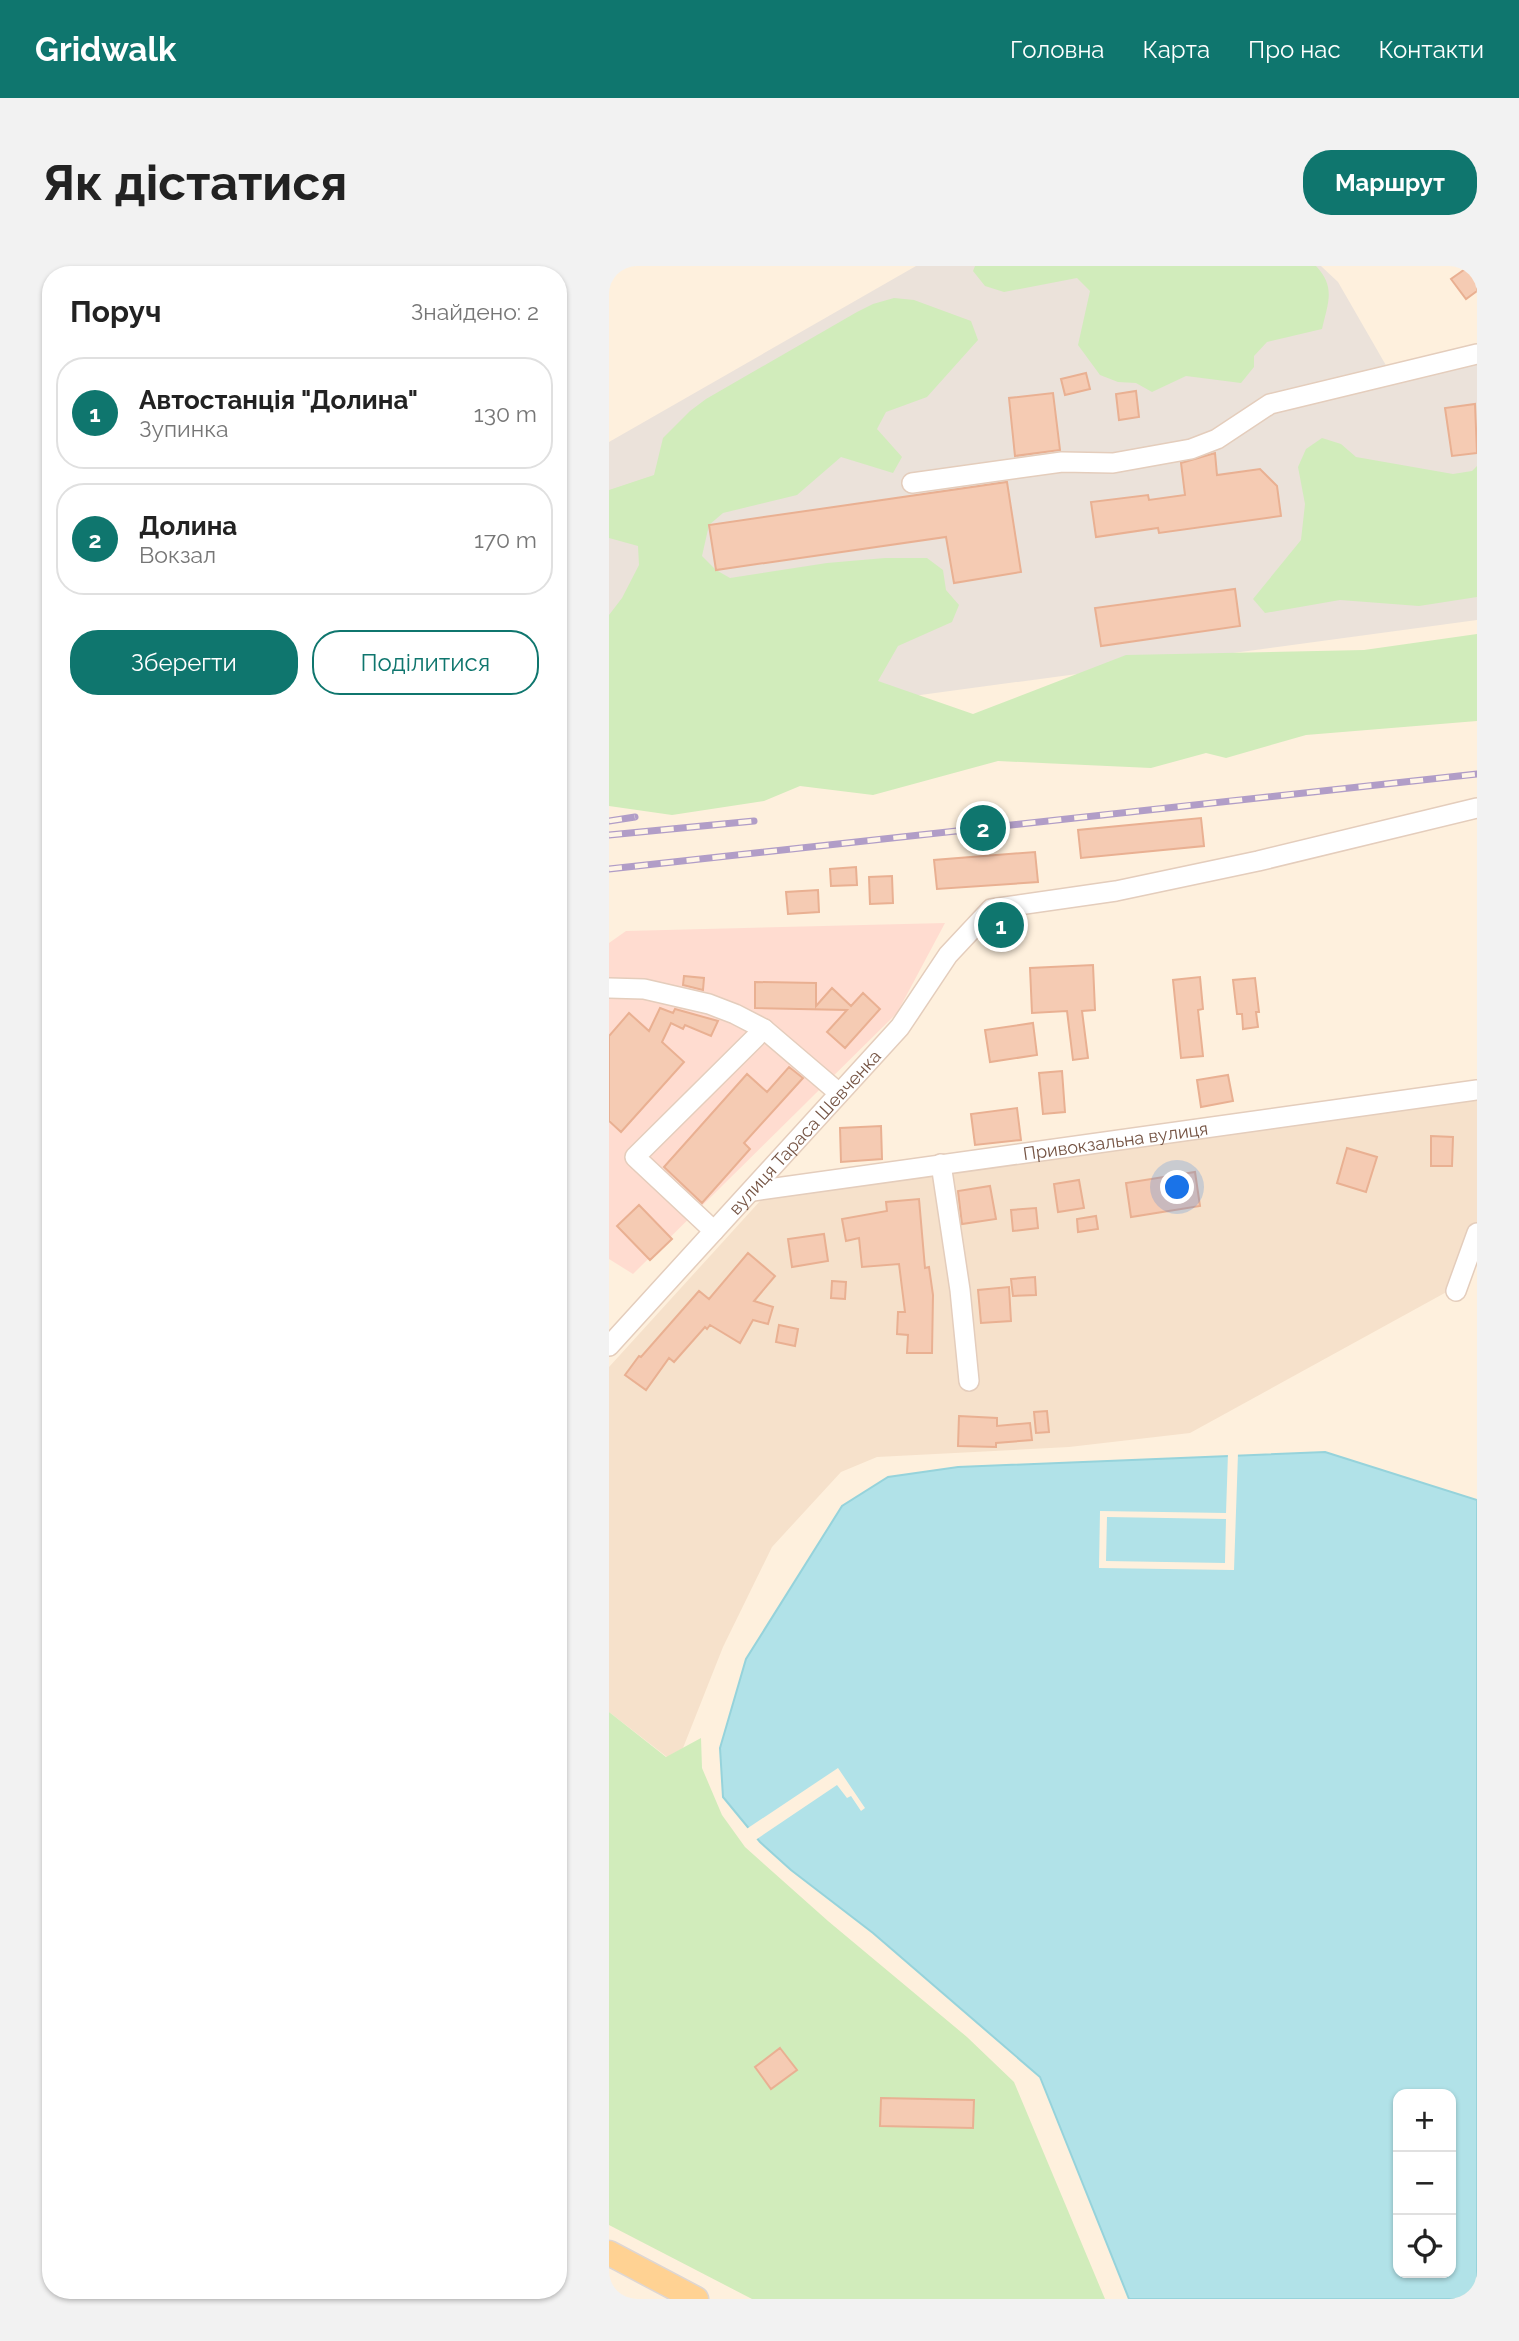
<!DOCTYPE html>
<html lang="uk">
<head>
<meta charset="utf-8">
<style>
	:root { --surface:#fff; --page:#f2f2f2; --text:#222; --muted:#767676; --line:#e0e0e0; --accent:#0f766e }
	body { margin:0; font-family:Raleway,sans-serif; background:var(--page); color:var(--text) }
	.controls { position:absolute; right:21px; bottom:21px; display:grid; overflow:hidden; border-radius:14px; box-shadow:0 2px 5px #0004 }
	.controls button { width:63px; height:63px; display:grid; place-items:center; padding:0; border:0; border-bottom:2px solid var(--line); background:var(--surface); color:var(--text); font:35px sans-serif }
	.you { position:absolute; left:569px; top:922px; width:24px; height:24px; margin:-18px; border:5px solid #fff; border-radius:50%; background:#1a73e8; box-shadow:0 0 0 10px #1a73e833 }
	.badge { display:grid; place-items:center; width:46px; height:46px; border-radius:50%; background:var(--accent); color:#fff; font-size:23px; font-weight:700 }
	.pin { position:absolute; translate:-50% -50%; border:4px solid #fff; box-shadow:0 2px 7px #0006 }
	.list { margin:0; padding:0; list-style:none }
	h2 { display:flex; justify-content:space-between; align-items:center; height:91px; margin:0; padding:0 28px; font-size:30px }
	h2 small { font-size:23px; font-weight:400; color:var(--muted) }
	.list li { display:grid; grid-template-columns:46px 1fr auto; gap:21px; align-items:center; box-sizing:border-box; height:112px; margin:0 14px 14px; padding:0 14px; border:2px solid var(--line); border-radius:28px }
	.list b { display:block; font-size:26px; white-space:nowrap }
	.list p { margin:0; font-size:23px; white-space:nowrap; color:var(--muted) }
	.list em { font-size:23px; font-style:normal; color:var(--muted) }
	.actions { display:flex; gap:14px; padding:21px 28px }
	.actions a { flex:1; padding:16px 0; border:2px solid var(--accent); border-radius:28px; text-align:center; font-size:24px; color:var(--accent) }
	.actions .main { background:var(--accent); color:#fff }
	.icon { flex:none; width:38px; height:38px; fill:none; stroke:currentColor; stroke-width:2; stroke-linecap:round; stroke-linejoin:round }
	.map { position:relative; flex:none; width:868px; height:2033px; overflow:hidden; border-radius:28px }
	header { display:flex; align-items:center; gap:42px; box-sizing:border-box; height:98px; padding:0 35px; background:var(--accent); color:#fff }
	header strong { font-size:33px }
	nav { display:flex; gap:38px; margin-inline-start:auto; font-size:24px }
	.intro { display:flex; align-items:center; justify-content:space-between; box-sizing:border-box; height:168px; padding:0 42px }
	h1 { margin:0; font-size:49px }
	.button { padding:18px 32px; border-radius:28px; background:var(--accent); color:#fff; font-size:24px; font-weight:700 }
	main { display:flex; gap:42px; padding:0 42px }
	aside { flex:1; background:var(--surface); border-radius:28px; box-shadow:0 2px 5px #0004 }
	.map>svg:first-child { display:block }
	.residential { fill:#f6e1cb }
	.commercial { fill:#ffdcd0 }
	.industrial { fill:#ebe2da }
	.green { fill:#d1ecbb }
	.water { fill:#b1e2e8; stroke:#96d3db; stroke-width:2; fill-rule:evenodd }
	.pier { fill:#fef0dd; fill-rule:evenodd }
	.building { fill:#f5cbb3; stroke:#e9b092; stroke-width:2 }
	.lines { fill:none; stroke-linecap:round; stroke-linejoin:round }
	.minor-casing { stroke:#e4cdbc; stroke-width:22 }
	.major-casing { stroke:#ded6d2; stroke-width:27 }
	.minor { stroke:#fff; stroke-width:19 }
	.major { stroke:#ffd293; stroke-width:24 }
	.rail-casing { stroke:#b19dc7; stroke-width:7 }
	.rail { stroke:#fff4e5; stroke-width:4.5; stroke-dasharray:13; stroke-linecap:butt }
	.labels { text-anchor:middle; dominant-baseline:central; stroke-width:5; stroke-linejoin:round; paint-order:stroke }
	.street-label { font-size:18px; fill:#755444; stroke:#fff4e5 }
</style>
</head>
<body>
<header>
<strong>Gridwalk</strong>
<nav><a>Головна</a><a>Карта</a><a>Про нас</a><a>Контакти</a></nav>
</header>
<div class="intro"><h1>Як дістатися</h1><a class="button">Маршрут</a></div>
<main>
<aside>
<h2>Поруч<small>Знайдено: 2</small></h2>
<ul class="list">
<li><span class="badge">1</span><div><b>Автостанція &quot;Долина&quot;</b><p>Зупинка</p></div><em>130 m</em></li>
<li><span class="badge">2</span><div><b>Долина</b><p>Вокзал</p></div><em>170 m</em></li>
</ul>
<div class="actions"><a class="main">Зберегти</a><a>Поділитися</a></div>
</aside>
<div class="map">
<svg width="868" height="2033" viewBox="0 0 868 2033">
	<rect width="100%" height="100%" fill="#fef0dd"/>
	<path class="residential" d="M868 828V964L843 1023 581 1167 460 1181 268 1191 232 1206 163 1281 114 1381 74 1482 58 1491 0 1446V1101L152 934Z"/>
	<path class="commercial" d="M336 657 288 747 24 1008 0 993V677L17 665Z"/>
	<path class="industrial" d="M307 0H712L729 16 786 115 868 96V354L0 471V176Z"/>
	<path class="green" d="M366 0H707C727 21 719 37 713 63L658 76 645 90V101L632 117 577 110 543 126 527 117 509 116 491 109 469 79 481 25 468 12 395 26 376 20 364 5Z
		M285 32 305 34 362 55 369 74 318 131 277 146 268 163 293 191 284 207 232 191 188 229 114 247 100 259 93 290 107 304 121 312 218 297 276 292H318L334 304 337 324 350 339 343 356 289 380 269 415 364 448 517 389 755 384 868 368V455L697 469 617 492 597 487 542 502 389 495 264 529 191 520 155 535 63 549 0 540V349L13 332 30 299 29 280 0 272V224L45 209 54 172 81 145 97 133 248 46 264 38Z
		M713 172 732 178 747 191 844 208 863 205 868 200V331L810 340 731 334 656 347 644 333 692 274 696 238 689 201 697 183Z
		M0 1446 57 1491 92 1472 93 1502 113 1549 136 1581 219 1655 358 1771 405 1816 496 2033H143L0 1959Z"/>
	<path class="water" d="M716 1186 868 1234V2033H520L431 1811 264 1667 182 1604 151 1576 114 1531 111 1482 137 1393 233 1240 279 1211 349 1201ZM789 1828H842V2007H789Z"/>
	<path class="pier" d="M619 1187H629L625 1304 490 1302 491 1245 617 1247ZM498 1251 617 1253 616 1297 497 1295Z
		M229 1502 256 1542 252 1545 242 1530 238 1532 228 1519 145 1575 136 1564Z"/>
	<path class="building" d="M859 1 868 12V25L857 33 842 13Z
		M477 107 481 123 456 129 452 113Z
		M527 125 530 151 510 154 507 128Z
		M444 127 451 184 406 190 400 132Z
		M866 138 868 187 843 190 836 142Z
		M606 187 608 209 651 203 668 220 672 250 550 267 549 262 487 271 482 236 539 229 540 234 576 229 572 197Z
		M398 216 412 306 345 317 337 271 107 304 100 259Z
		M626 323 631 360 492 380 486 342Z
		M592 552 595 580 472 592 469 564Z
		M426 586 429 616 328 623 325 594Z
		M247 601 248 619 222 620 221 603Z
		M283 610 284 637 261 638 260 611Z
		M209 624 210 646 179 648 177 626Z
		M484 699 486 744 473 745 479 792 464 794 458 745 423 747 421 702Z
		M75 710 95 712 94 724 74 719Z
		M591 711 594 743 589 744 594 790 572 792 564 714Z
		M646 712 650 746H647L649 761 634 763 633 748H628L624 714Z
		M146 716 207 717V740L223 722 242 740 254 727 271 743 236 782 218 766 238 744 146 742Z
		M51 742 64 747 66 743 109 755 102 770 76 759 74 763 62 757 53 776 75 796 12 866 0 855V770L20 747 40 765Z
		M424 757 428 789 381 796 376 764Z
		M180 801 194 812 135 877 141 883 93 937 55 901 138 808 158 826Z
		M453 805 456 846 434 848 430 807Z
		M619 809 624 835 592 841 588 814Z
		M408 842 412 874 366 879 362 848Z
		M272 860 273 893 232 896 231 862Z
		M822 870 844 871 843 900H822Z
		M738 882 768 891 757 926 728 917Z
		M586 906 591 940 522 951 517 917Z
		M470 914 475 942 449 946 445 918Z
		M381 920 387 953 353 958 349 925Z
		M310 933 316 1002 320 1001 324 1029 323 1087H298L299 1069 288 1068 289 1046H296L290 998 253 1001 250 972 237 975 233 953 278 945 277 936Z
		M30 939 63 973 41 994 8 960Z
		M427 942 429 962 404 965 402 944Z
		M487 950 489 963 469 966 468 953Z
		M215 968 219 995 183 1001 179 973Z
		M139 987 166 1010 145 1035 164 1041 159 1058 144 1054 131 1077 101 1059 98 1063 96 1061 65 1096 60 1092 37 1124 16 1109 30 1090 32 1091 90 1025 100 1033Z
		M426 1011 427 1029 404 1030 402 1013Z
		M223 1015 237 1016 236 1033 222 1032Z
		M400 1021 402 1055 372 1057 369 1024Z
		M170 1059 189 1063 186 1080 167 1076Z
		M438 1145 440 1166 427 1167 425 1146Z
		M350 1150 388 1152V1160L421 1157 423 1174 387 1177V1181L349 1180Z
		M171 1782 188 1804 162 1823 146 1801Z
		M272 1832 365 1834 364 1862 271 1860Z"/>
	<g class="lines">
		<g class="minor-casing">
			<g id="minor">
				<path d="M303 217 453 196 504 197 582 183 608 173 661 138 868 88"/>
				<path d="M0 722 35 723 100 738 126 748 155 763 230 827"/>
				<path d="M332 898 351 1024 360 1115"/>
				<path id="s1" d="M144 925 868 824"/>
				<path d="M105 965 26 891 155 763"/>
				<path d="M847 1025 868 967"/>
				<path id="s2" d="M0 1080 291 761 339 689 382 643 507 625 649 595 868 542"/>
			</g>
		</g>
		<g class="major-casing">
			<path id="major" d="M0 1987 87 2033"/>
		</g>
		<use href="#minor" class="minor"/>
		<use href="#major" class="major"/>
		<g class="rail-casing">
			<path id="rail" d="M0 555 26 551
				M0 569 145 555
				M0 603 868 508"/>
		</g>
		<use href="#rail" class="rail"/>
	</g>
	<g class="labels">
		<g class="street-label">
			<text stroke="none"><textPath href="#s2" startOffset="290">вулиця Тараса Шевченка</textPath></text>
			<text stroke="none"><textPath href="#s1" startOffset="366">Привокзальна вулиця</textPath></text>
		</g>
	</g>
</svg>
<div class="controls">
<button>+</button>
<button>−</button>
<button><svg class="icon" aria-label="locate" viewBox="0 0 24 24"><circle cx="12" cy="12" r="6"/><path d="M12 2v4M12 18v4M2 12h4M18 12h4"/></svg></button>
</div>
<div class="you"></div>
<div class="pin badge" style="left:392px;top:659px">1</div>
<div class="pin badge" style="left:374px;top:562px">2</div>
</div>
</main>
</body>
</html>
